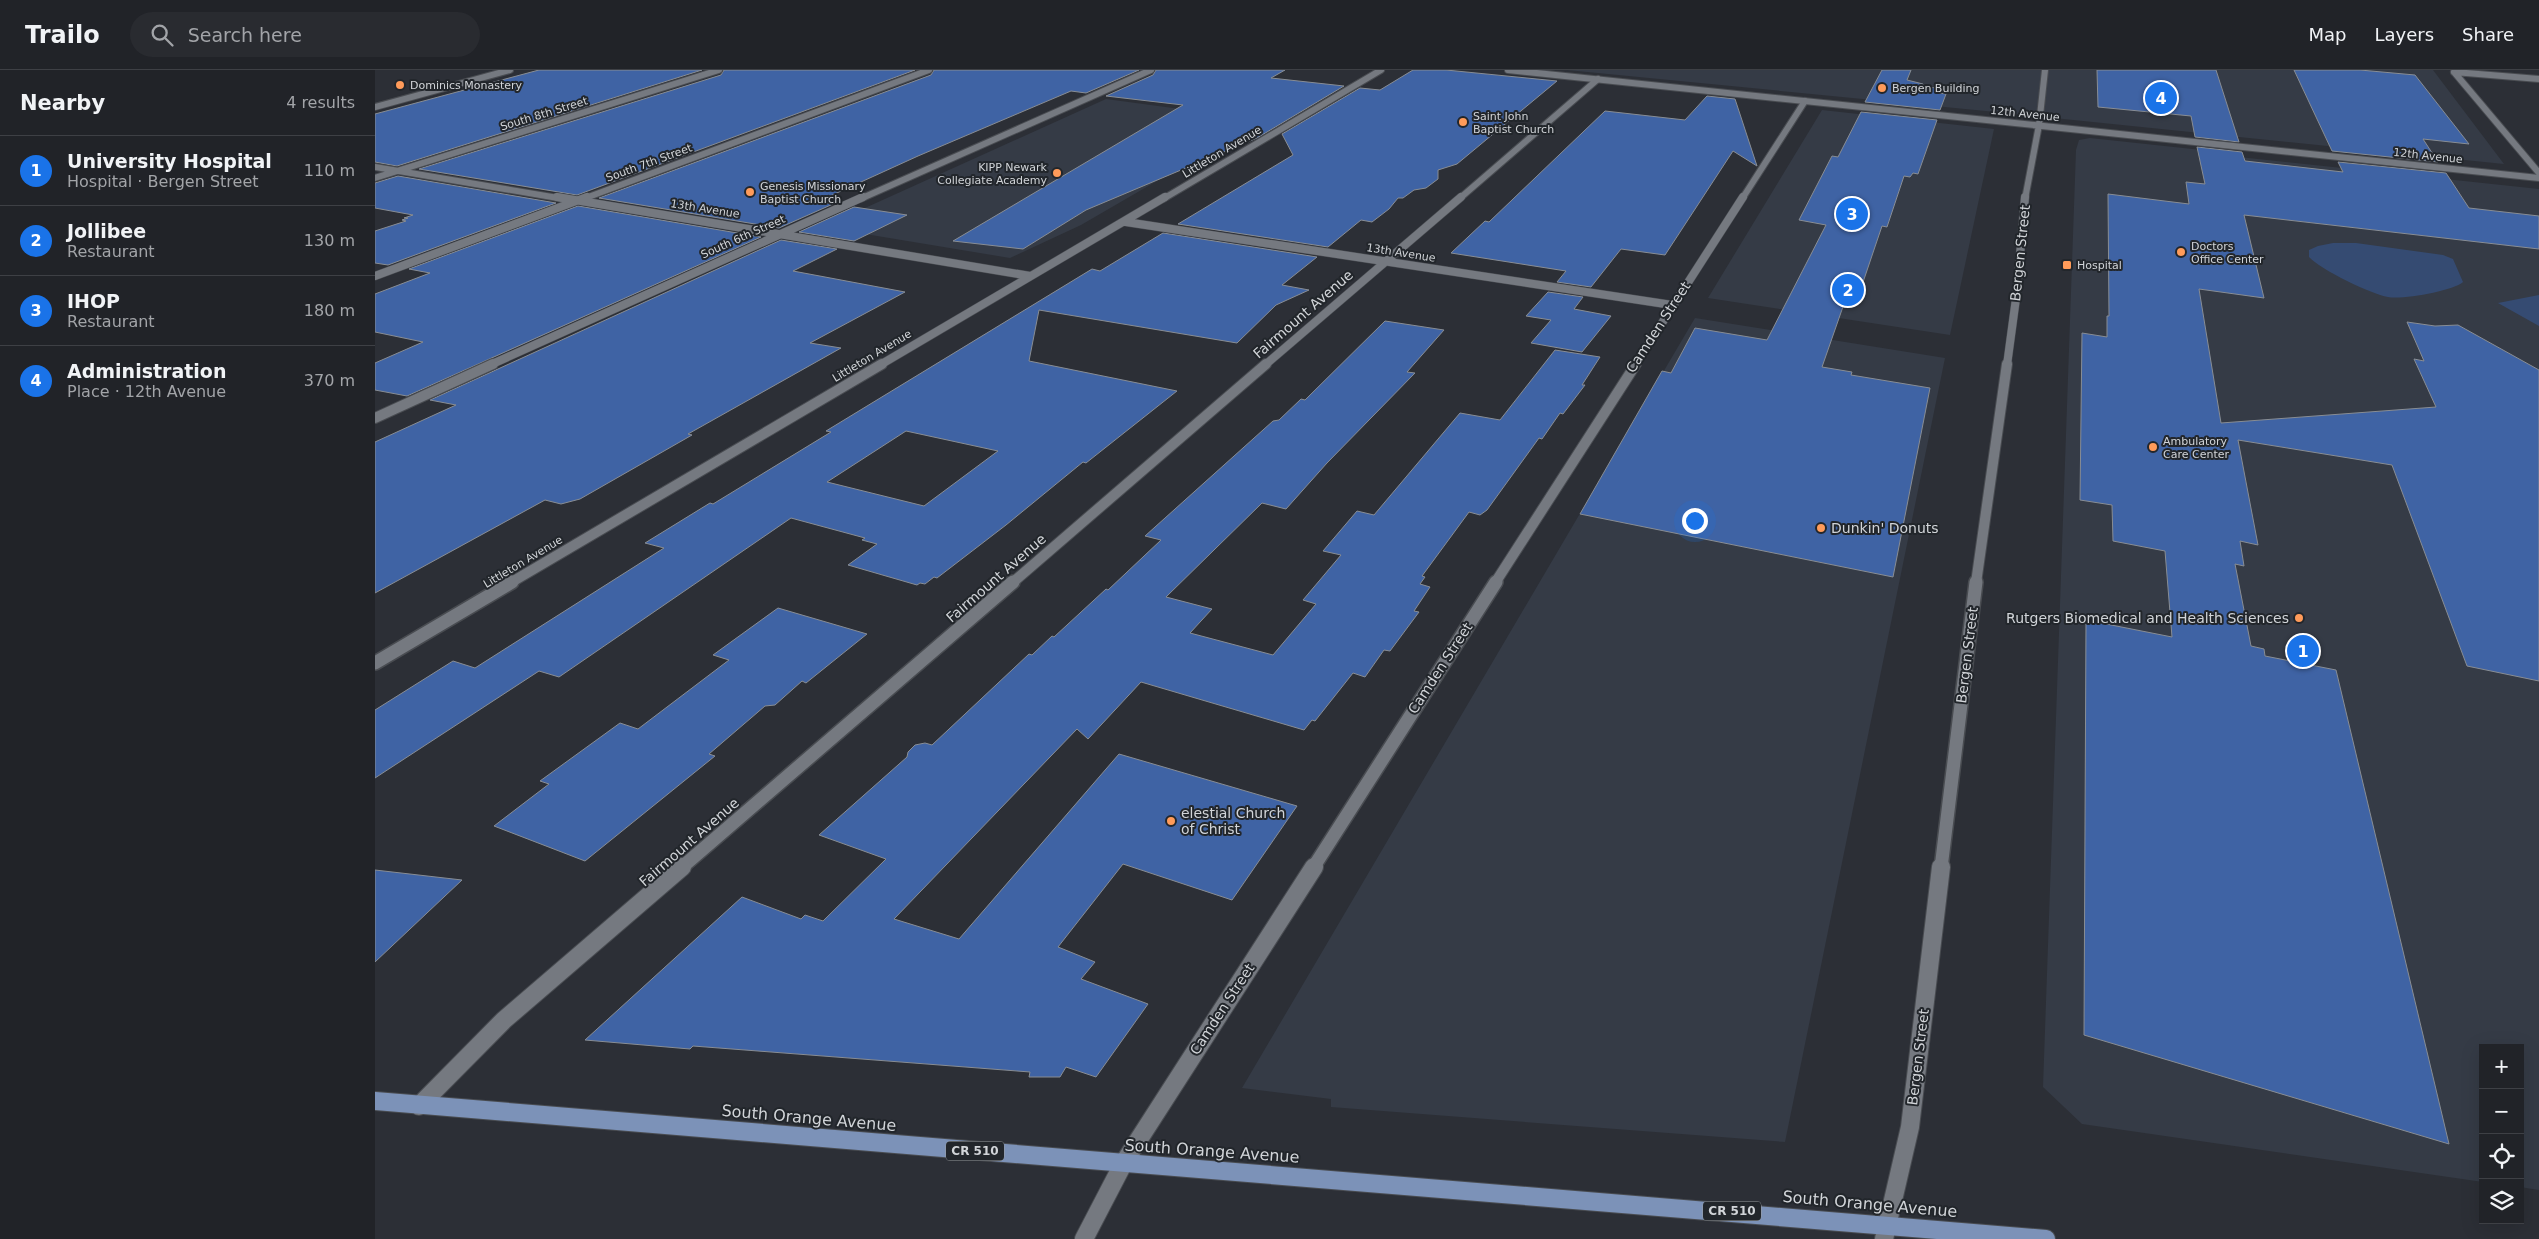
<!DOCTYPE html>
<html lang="en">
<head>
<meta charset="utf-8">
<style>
	:root { --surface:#212328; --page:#292b30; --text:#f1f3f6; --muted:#a2a4a8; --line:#3e4045; --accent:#1a73e8 }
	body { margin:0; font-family:"DejaVu Sans",sans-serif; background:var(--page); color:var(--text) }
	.controls { position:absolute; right:15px; bottom:15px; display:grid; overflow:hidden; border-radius:0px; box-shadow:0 5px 20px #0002 }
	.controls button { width:45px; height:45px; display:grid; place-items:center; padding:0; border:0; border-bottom:1px solid var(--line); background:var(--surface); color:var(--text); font:25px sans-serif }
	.you { position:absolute; left:1319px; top:450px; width:18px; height:18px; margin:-12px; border:4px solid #fff; border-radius:50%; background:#1a73e8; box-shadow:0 0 0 8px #1a73e833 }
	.badge { display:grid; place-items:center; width:32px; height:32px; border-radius:50%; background:var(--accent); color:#fff; font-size:16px; font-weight:700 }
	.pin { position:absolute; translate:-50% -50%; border:2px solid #fff; box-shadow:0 1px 5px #0006 }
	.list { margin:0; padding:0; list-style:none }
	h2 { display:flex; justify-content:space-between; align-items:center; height:65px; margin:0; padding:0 20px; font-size:21px }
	h2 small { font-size:16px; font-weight:400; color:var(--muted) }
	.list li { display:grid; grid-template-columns:32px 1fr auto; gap:15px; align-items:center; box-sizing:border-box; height:70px; padding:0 20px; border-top:1px solid var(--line) }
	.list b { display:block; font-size:19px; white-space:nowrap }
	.list p { margin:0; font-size:16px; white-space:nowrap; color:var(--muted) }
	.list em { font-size:16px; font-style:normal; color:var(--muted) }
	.icon { flex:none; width:28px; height:28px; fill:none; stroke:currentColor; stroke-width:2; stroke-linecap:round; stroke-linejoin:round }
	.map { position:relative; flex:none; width:2164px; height:1169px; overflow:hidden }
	header { display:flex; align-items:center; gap:30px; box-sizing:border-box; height:70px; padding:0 25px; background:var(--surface); border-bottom:1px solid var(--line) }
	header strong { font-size:24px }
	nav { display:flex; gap:28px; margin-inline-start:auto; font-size:18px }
	.search { width:350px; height:45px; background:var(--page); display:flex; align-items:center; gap:12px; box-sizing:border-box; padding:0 18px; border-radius:28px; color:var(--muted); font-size:19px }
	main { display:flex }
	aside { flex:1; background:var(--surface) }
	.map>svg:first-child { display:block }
	.built { fill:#353b46 }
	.green { fill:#354b72 }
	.building { fill:#3f63a4; stroke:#888d94; fill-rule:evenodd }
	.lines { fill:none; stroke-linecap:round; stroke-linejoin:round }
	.street-far4-casing { stroke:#494c51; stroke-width:8 }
	.street-far3-casing { stroke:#494c51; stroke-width:9 }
	.street-far2-casing { stroke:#494c51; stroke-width:12 }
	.street-far1-casing { stroke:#494c51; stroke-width:16 }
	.street-casing { stroke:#494c51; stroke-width:20 }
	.secondary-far4-casing { stroke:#494c51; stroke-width:8 }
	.secondary-far3-casing { stroke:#494c51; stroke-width:9 }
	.secondary-far2-casing { stroke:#494c51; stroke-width:12 }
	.secondary-far1-casing { stroke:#494c51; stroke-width:16 }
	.secondary-casing { stroke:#494c51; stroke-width:20 }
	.primary-casing { stroke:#494c51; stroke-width:20 }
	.street-far4 { stroke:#757980; stroke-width:6 }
	.street-far3 { stroke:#757980; stroke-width:8 }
	.street-far2 { stroke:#757980; stroke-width:10 }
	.street-far1 { stroke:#757980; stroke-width:13 }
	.street { stroke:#757980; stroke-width:18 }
	.secondary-far4 { stroke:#757980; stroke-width:6 }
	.secondary-far3 { stroke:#757980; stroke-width:8 }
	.secondary-far2 { stroke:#757980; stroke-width:10 }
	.secondary-far1 { stroke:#757980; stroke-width:13 }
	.secondary { stroke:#757980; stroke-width:18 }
	.primary { stroke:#7c92b8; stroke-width:18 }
	.poi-dot { fill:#ff9b5a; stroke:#22262b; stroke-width:2 }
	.labels { text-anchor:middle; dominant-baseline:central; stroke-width:4; stroke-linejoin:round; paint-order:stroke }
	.far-poi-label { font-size:11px; fill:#d1d4d8; stroke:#22262b; text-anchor:start }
	.far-street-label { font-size:11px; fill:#d1d4d8; stroke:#22262b }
	.shield { fill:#22262b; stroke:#9ca0a4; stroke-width:1 }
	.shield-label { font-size:12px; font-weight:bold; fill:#d1d4d8 }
	.street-label { font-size:14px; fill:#d1d4d8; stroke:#22262b }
	.poi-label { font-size:14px; fill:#d1d4d8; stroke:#22262b; text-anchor:start }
	.near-street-label { font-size:16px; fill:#d1d4d8; stroke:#22262b }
</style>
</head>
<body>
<header>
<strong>Trailo</strong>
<div class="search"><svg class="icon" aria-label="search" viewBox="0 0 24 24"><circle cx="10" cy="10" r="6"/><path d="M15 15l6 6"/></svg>Search here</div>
<nav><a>Map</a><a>Layers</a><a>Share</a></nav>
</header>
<main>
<aside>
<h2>Nearby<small>4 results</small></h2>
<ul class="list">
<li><span class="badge">1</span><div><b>University Hospital</b><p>Hospital · Bergen Street</p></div><em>110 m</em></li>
<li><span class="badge">2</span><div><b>Jollibee</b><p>Restaurant</p></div><em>130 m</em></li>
<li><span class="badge">3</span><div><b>IHOP</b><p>Restaurant</p></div><em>180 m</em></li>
<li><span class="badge">4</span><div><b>Administration</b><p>Place · 12th Avenue</p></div><em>370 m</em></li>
</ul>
</aside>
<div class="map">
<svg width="2164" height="1169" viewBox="0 0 2164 1169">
	<rect width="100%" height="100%" fill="#2c2f36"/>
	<path class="built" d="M1192 0H2058L2129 94 1621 42Z
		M731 29 887 50 706 155 635 188 448 157Z
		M1447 40 1619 59 1575 265 1333 228Z
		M1715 68 1836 81 1864 87 2164 119V1120L2145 1117V978H2108V1112L1707 1054 1668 1017 1701 80 1704 70Z
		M1320 248 1570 288 1410 1072 956 1037V1029L867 1018Z"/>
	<path class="green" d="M1958 173H1981L2068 185 2078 189 2088 212C2078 221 2027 230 2013 227 1996 224 1946 200 1934 187V180L1943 176Z
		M2164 225V256L2123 233Z"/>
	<path class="building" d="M164 0H327L22 96 0 92V44Z
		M349 0H540L202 125 44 99 346 5Z
		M559 0H764L711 23 696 21 543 86 442 132 458 134 404 158 224 128 556 5Z
		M781 0H910L896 8 969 16 882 68 711 140 648 179 578 171 808 35 731 26 778 5Z
		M1038 0H1071L1182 11 1082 94 1063 100V109L1051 118 1039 120 1028 128H1023L1014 139 997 152 986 150 953 177 803 154 918 85 907 64 985 18 1005 20Z
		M1507 0H1536L1532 10 1548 14V17L1564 18 1563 23 1571 24 1565 40 1490 32Z
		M1722 0H1841L1864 72 1820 67 1816 46 1723 37Z
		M1919 0H1985L2040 5 2094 74 2048 69 2063 92 1957 81Z
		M1332 26 1360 29 1382 96 1358 81 1290 185 1246 179 1216 217 1182 212 1191 201 1076 183 1110 151 1114 152 1230 41 1310 50Z
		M1486 42 1562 50 1543 104 1538 103 1535 107 1529 106 1512 157 1507 156 1482 230 1471 228 1447 297 1477 302 1476 305 1555 318 1518 507 1205 444 1287 301 1296 303 1320 258 1392 270 1451 155 1424 150 1457 86 1463 87Z
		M1822 77 1867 82 1870 91 1968 102 1963 92 2071 103 2094 138 2164 146V179L1869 145 1889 228 1824 219 1846 353 2061 337 2039 289 2049 291 2032 252 2060 256 2083 255 2164 300V611L2092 596 2017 395 1863 370 1883 475 1865 471 1869 496 1860 494 1876 576 1889 579 1890 586 1961 600 2074 1074 1709 965 1711 550 1797 567 1790 481 1738 471 1737 435 1705 430 1707 263 1732 267V246H1734L1733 124 1814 134 1811 112 1830 114Z
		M23 106 181 133 13 195 0 193V161L31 151 27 150 33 148H29L38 145 0 138V113Z
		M203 136 386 167 32 326 0 320V293L48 272 0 262V224L55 203 34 199Z
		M479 137 532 145 479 171 424 162Z
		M788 163 942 187 907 215 934 220 901 235 862 273 664 240 654 291 802 321 711 393 708 392 631 455 562 508 559 507 550 514 545 513 542 515 473 495 502 474 487 470 490 468 416 448 184 607 164 601 0 708V640L78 591 100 598 289 478 270 473 335 433 338 434 456 362 451 361 717 199 725 201ZM531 361 623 381 549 436 452 412Z
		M406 170 462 179 418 201 530 222 435 273 466 278 313 364 317 365 205 429 186 434 170 430 0 523V372L81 335 55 330Z
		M1173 222 1208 227 1199 239 1236 246 1207 282 1156 273 1176 250 1151 246Z
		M1010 251 1069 260 1032 302 1040 303 952 393 911 439 887 433 791 527 837 539 815 563 898 585 941 534 928 530 966 485 948 481 982 441 999 445 1085 343 1125 350 1180 280 1225 287 1207 315H1210L1188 344 1185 343 1167 369 1164 368 1112 440 1105 445 1094 442 1047 506 1050 507 1045 514 1055 517 1039 541 1044 542 1015 581 1009 580 990 607 978 603 940 651 937 650 929 660 766 612 713 669 702 659 519 849 584 869 744 684 922 736 857 830 748 794 683 877 720 892 706 909 773 934 721 1007 691 997 685 1007H654L655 1002 318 976 315 979 210 970 367 827 426 849 430 845 448 851 511 789 444 765 532 687 533 682 540 675 550 673 557 675 654 584 657 585 677 566 679 567 731 519 733 520 786 470 770 466 898 351 904 350 926 329 930 330Z
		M403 538 492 564 431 613 427 611 400 635 390 636 334 684 340 686 210 791 119 756 174 714 165 711 245 653 263 659 354 590 338 585Z
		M0 800 87 810 0 892Z"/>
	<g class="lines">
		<g class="street-far4-casing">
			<path id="street-far4" d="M2079 2 2164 103
				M2079 2 2164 9
				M0 37 135 0
				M0 97 189 129
				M0 108 344 0
				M208 129 554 0
				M485 129 776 0
				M788 129 1006 0
				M1084 129 1223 9
				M1367 129 1430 31"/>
		</g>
		<g class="street-far3-casing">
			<path id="street-far3" d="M182 127 655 206
				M751 152 1297 235
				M0 206 212 127
				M115 295 488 127
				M505 295 790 127
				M890 295 1086 127
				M1260 295 1368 127"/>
		</g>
		<g class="street-far2-casing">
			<path id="street-far2" d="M0 348 118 294
				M135 513 507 294
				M637 513 891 294
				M1120 513 1261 294"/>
		</g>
		<g class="street-far1-casing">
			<path id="street-far1" d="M0 593 137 512
				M306 798 638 512
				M938 798 1121 512"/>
		</g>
		<g class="street-casing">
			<path id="street" d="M44 1036 129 950 307 797
				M709 1169 748 1094 939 797"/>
		</g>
		<g class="secondary-far4-casing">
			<path id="secondary-far4" d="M1133 0 2164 108
				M1650 129 1664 55 1670 0"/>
		</g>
		<g class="secondary-far3-casing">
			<path id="secondary-far3" d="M1632 295 1642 221 1650 127"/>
		</g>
		<g class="secondary-far2-casing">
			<path id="secondary-far2" d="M1601 513 1632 294"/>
		</g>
		<g class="secondary-far1-casing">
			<path id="secondary-far1" d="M1566 798 1601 512"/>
		</g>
		<g class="secondary-casing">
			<path id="secondary" d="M1509 1169 1535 1057 1566 797"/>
		</g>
		<g class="primary-casing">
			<path id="primary" d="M0 1031 1671 1169"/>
		</g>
		<use href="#street-far4" class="street-far4"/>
		<use href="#street-far3" class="street-far3"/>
		<use href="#street-far2" class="street-far2"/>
		<use href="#street-far1" class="street-far1"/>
		<use href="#street" class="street"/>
		<use href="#secondary-far4" class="secondary-far4"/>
		<use href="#secondary-far3" class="secondary-far3"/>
		<use href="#secondary-far2" class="secondary-far2"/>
		<use href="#secondary-far1" class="secondary-far1"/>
		<use href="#secondary" class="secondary"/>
		<use href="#primary" class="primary"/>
	</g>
	<g class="poi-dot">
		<circle cx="25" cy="15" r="5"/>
		<circle cx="1507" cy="18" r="5"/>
		<circle cx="1088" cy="52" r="5"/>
		<circle cx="682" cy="103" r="5"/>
		<circle cx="375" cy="122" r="5"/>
		<circle cx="1806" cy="182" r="5"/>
		<rect x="1687" y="190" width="10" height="10" rx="2.5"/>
		<circle cx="1778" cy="377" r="5"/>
		<circle cx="1446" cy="458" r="5"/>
		<circle cx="1924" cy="548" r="5"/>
		<circle cx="796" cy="751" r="5"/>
	</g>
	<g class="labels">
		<g class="far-poi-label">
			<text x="35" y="15">Dominics Monastery</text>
			<text x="1517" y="18">Bergen Building</text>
			<text x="1098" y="46">Saint John<tspan x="1098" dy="13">Baptist Church</tspan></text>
			<text x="672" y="97" text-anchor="end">KIPP Newark<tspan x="672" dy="13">Collegiate Academy</tspan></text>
			<text x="385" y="116">Genesis Missionary<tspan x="385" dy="13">Baptist Church</tspan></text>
			<text x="1816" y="176">Doctors<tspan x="1816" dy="13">Office Center</tspan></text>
			<text x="1702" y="195">Hospital</text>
			<text x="1788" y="371">Ambulatory<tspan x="1788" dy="13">Care Center</tspan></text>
		</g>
		<g class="far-street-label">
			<text transform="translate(169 44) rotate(-17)">South 8th Street</text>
			<text transform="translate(1650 44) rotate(6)">12th Avenue</text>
			<text transform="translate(847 82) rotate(-31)">Littleton Avenue</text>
			<text transform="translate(2053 86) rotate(6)">12th Avenue</text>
			<text transform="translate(274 93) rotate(-20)">South 7th Street</text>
			<text transform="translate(330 139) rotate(9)">13th Avenue</text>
			<text transform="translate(368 167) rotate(-24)">South 6th Street</text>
			<text transform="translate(1026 183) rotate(9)">13th Avenue</text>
			<text transform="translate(497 286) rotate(-31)">Littleton Avenue</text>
			<text transform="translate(148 492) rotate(-31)">Littleton Avenue</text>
		</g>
		<g class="shield">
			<rect x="571" y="1071.5" width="58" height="19" rx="4"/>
			<rect x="1328" y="1131.5" width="58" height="19" rx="4"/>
		</g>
		<g class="shield-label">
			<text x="600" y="1081">CR 510</text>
			<text x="1357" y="1141">CR 510</text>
		</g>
		<g class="street-label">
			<text transform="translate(1645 183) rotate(-84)">Bergen Street</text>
			<text transform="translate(928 244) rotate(-41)">Fairmount Avenue</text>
			<text transform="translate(1283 257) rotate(-57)">Camden Street</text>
			<text transform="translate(621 508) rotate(-41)">Fairmount Avenue</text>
			<text transform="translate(1592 585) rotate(-83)">Bergen Street</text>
			<text transform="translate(1065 598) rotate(-57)">Camden Street</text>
			<text transform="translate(314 772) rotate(-41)">Fairmount Avenue</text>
			<text transform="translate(847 939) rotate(-57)">Camden Street</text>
			<text transform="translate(1543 987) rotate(-83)">Bergen Street</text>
		</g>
		<g class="poi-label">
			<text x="1456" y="458">Dunkin' Donuts</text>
			<text x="1914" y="548" text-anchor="end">Rutgers Biomedical and Health Sciences</text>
			<text x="806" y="743">elestial Church<tspan x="806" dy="16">of Christ</tspan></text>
		</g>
		<g class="near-street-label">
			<text transform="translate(434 1048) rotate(5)">South Orange Avenue</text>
			<text transform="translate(837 1081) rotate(4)">South Orange Avenue</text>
			<text transform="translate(1495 1134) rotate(5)">South Orange Avenue</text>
		</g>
	</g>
</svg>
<div class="controls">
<button>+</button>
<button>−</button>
<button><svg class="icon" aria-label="locate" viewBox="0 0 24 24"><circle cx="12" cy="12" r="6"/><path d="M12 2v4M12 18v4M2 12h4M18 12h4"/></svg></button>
<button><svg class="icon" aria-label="layers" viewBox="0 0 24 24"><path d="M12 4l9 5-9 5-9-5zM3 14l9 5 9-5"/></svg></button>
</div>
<div class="you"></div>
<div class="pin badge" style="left:1928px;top:581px">1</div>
<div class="pin badge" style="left:1473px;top:220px">2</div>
<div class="pin badge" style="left:1477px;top:144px">3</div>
<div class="pin badge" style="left:1786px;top:28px">4</div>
</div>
</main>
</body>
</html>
